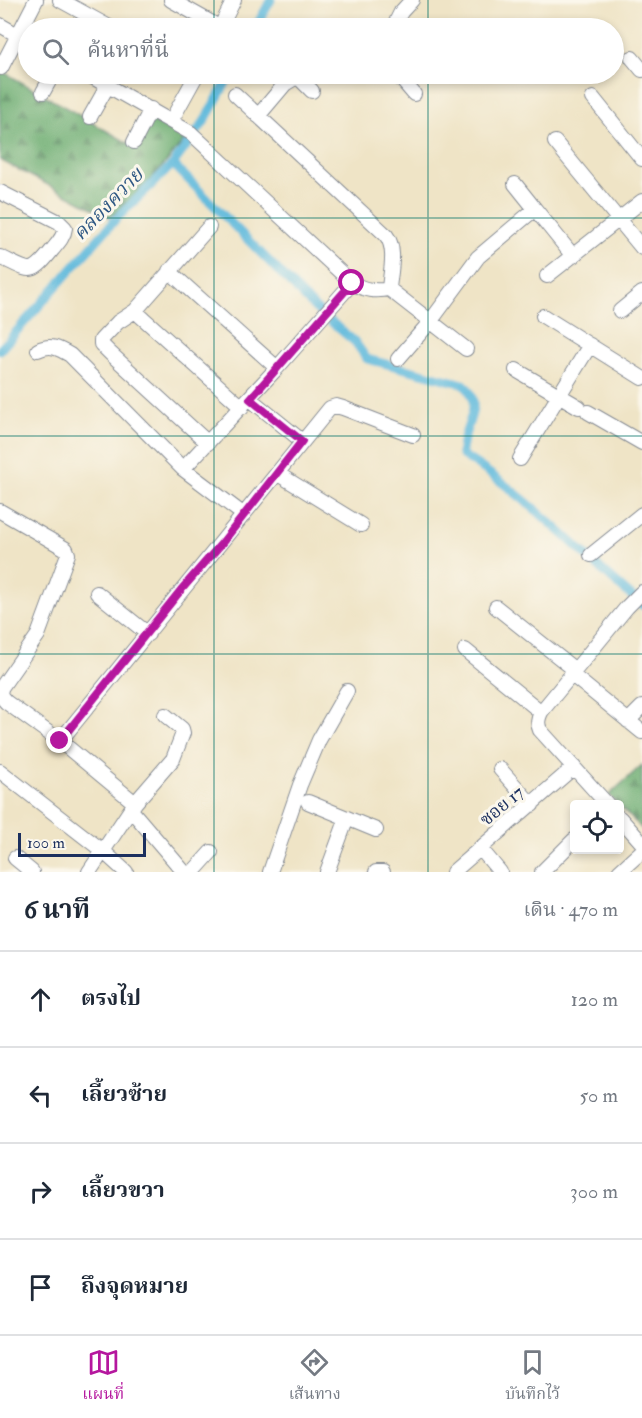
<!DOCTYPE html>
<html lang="th">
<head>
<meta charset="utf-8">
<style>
	:root { --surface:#fff; --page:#f6f6f7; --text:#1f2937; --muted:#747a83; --line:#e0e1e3; --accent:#b5179e }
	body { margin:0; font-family:"IM FELL Double Pica","Noto Serif Thai",serif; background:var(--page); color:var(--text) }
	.controls { position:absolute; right:18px; bottom:18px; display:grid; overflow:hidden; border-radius:6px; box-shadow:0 3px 9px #0003 }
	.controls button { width:54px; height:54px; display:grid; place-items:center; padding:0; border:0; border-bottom:2px solid var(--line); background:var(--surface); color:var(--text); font:30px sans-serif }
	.scale { position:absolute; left:18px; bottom:15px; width:128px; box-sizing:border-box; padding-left:6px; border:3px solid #1b2f5e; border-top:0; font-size:16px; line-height:21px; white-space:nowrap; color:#1b2f5e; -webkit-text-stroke:4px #fbf7ec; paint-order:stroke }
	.stop { position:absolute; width:18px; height:18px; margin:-14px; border:4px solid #b5179e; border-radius:50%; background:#fff }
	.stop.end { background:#b5179e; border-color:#fff; box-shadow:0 2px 6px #0008 }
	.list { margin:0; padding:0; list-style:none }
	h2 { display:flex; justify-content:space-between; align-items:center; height:78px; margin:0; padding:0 24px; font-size:26px }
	h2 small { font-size:20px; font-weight:400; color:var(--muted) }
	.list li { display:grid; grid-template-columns:39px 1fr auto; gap:18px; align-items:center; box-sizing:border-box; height:96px; padding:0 24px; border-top:2px solid var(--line) }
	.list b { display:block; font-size:22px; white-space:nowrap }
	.list em { font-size:20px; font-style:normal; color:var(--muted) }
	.icon { flex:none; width:33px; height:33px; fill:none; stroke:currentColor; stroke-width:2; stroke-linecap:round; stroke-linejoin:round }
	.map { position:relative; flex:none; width:642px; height:872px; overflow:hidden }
	.search { position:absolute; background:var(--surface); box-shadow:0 3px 9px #0003; left:18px; right:18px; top:18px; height:66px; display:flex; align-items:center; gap:15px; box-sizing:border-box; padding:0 21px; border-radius:33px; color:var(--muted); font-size:22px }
	.sheet { height:462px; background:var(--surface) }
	nav { display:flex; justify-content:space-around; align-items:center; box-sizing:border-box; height:84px; border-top:2px solid var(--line); background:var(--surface); font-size:16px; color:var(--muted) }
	nav a { display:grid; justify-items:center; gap:3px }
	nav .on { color:var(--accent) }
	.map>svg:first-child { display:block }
	.forest { fill:url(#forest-firs); stroke:#426d66; stroke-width:1.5 }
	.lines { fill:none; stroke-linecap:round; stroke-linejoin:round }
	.canal { stroke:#5fb9dc; stroke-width:9 }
	.minor-casing { stroke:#858a92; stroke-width:16 }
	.minor { stroke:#fff; stroke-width:14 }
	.route { stroke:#b5179e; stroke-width:8 }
	.grid { fill:none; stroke:#0f766e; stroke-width:1.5; stroke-opacity:0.55 }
	.labels { text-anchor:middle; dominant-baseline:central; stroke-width:6; stroke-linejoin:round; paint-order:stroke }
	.street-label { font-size:18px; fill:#1b2f5e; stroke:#fbf7ec }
	.water-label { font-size:20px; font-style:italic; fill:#2f5884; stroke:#fbf7ec }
</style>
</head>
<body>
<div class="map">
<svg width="642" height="872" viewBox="0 0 642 872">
	<defs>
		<pattern id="forest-firs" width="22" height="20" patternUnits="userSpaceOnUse" patternTransform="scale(1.5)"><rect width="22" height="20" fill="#69ab6e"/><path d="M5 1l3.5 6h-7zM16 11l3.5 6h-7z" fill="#568c5e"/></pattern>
	</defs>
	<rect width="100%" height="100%" fill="#fbf7ec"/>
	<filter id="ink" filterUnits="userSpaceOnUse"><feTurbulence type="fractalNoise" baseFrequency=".0167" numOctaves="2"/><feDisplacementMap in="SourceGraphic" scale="12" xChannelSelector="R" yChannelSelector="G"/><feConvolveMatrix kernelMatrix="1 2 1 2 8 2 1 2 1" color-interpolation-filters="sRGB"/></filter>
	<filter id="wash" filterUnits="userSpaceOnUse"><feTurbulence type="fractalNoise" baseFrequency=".008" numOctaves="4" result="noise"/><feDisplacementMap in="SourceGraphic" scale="24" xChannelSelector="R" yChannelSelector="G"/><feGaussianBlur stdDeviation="1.35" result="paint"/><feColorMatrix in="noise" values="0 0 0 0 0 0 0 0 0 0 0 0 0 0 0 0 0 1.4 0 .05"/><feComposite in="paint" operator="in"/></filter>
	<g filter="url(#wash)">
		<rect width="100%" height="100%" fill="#efe4c6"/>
		<path class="forest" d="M0 70 135 147 151 116 187 137C164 166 139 195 110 217L0 160Z
			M642 765V829L609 795Z"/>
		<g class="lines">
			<path class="canal" d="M255 28 271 0
				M173 164 315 308 355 342 367 359 464 384C467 388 471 392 472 397 478 413 460 435 462 455 529 496 582 555 642 605
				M0 350 115 220 173 164 204 122 231 74"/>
		</g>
	</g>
	<g filter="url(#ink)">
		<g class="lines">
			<g class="minor-casing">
				<path id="minor" d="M60 0 111 28
					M171 0 221 28
					M0 25 28 41
					M220 28 234 0
					M393 28 401 12 412 0
					M632 58 642 70
					M1 68 36 0
					M87 74 191 133 352 283C365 290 374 292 389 289L466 349
					M397 74 414 94
					M43 92 53 74
					M235 94 386 235C397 249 390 273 389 289
					M593 98 642 159
					M258 116 285 84 295 78 300 79 312 91
					M90 117 108 85
					M171 121 197 74
					M134 142 151 109
					M555 142 642 248
					M515 184 535 209
					M0 192 59 222 65 228C64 237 58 243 53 249 30 278 31 271 0 257
					M169 271 277 368
					M547 276 642 201
					M135 311 242 407
					M620 311 642 293
					M543 316 642 378
					M38 350C51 344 58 348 70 355L183 469 244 515
					M398 359 430 322 478 257 535 209 573 256
					M516 370 579 407
					M250 399 302 441
					M588 412 642 443
					M208 443 110 353 101 344V340L118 322 135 311 209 227
					M520 459 590 345
					M183 469 277 368 352 283
					M278 474 361 525
					M0 511 66 549 68 554 38 635 1 688 0 695 6 702 60 741 135 803
					M591 555 642 514
					M97 593 148 634
					M496 607 575 670
					M465 650 541 712
					M571 674 642 732
					M628 721 642 707
					M60 741 330 408 336 406 343 408 413 435
					M500 769 532 805
					M0 771 104 852 126 872
					M308 802 376 830
					M607 804 540 730C537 723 538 719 541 712L627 607 642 592
					M131 810 184 872
					M620 818 642 843
					M480 848 500 872
					M15 858 32 872
					M89 872 135 803 173 759 183 733 182 729 165 715
					M193 872 211 852
					M270 872 300 785 319 740 347 691
					M327 872 347 818
					M376 872H383
					M453 872 574 767
					M542 872 574 840
					M619 872 642 851"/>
			</g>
			<use href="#minor" class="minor"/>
		</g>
	</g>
	<g class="lines" filter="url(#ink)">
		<path class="route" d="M60 741 181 590 222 543 302 441 250 399 352 283"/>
	</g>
	<path class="grid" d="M214 0V28M428 0V28M214 74V872M428 74V872M0 218H642M0 436H642M0 654H642"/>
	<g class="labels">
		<g class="street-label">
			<text transform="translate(502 806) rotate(-40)">ซอย 17</text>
		</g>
		<g class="water-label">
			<text transform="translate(108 204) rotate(-46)">คลองควาย</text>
		</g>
	</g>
</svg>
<div class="controls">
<button><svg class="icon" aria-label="locate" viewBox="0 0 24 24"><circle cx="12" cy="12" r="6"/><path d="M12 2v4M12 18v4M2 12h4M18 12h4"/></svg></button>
</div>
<div class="scale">100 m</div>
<div class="stop" style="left:352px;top:283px"></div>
<div class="stop end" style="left:60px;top:741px"></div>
<div class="search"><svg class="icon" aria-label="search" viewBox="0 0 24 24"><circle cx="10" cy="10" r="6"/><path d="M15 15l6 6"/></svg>ค้นหาที่นี่</div>
</div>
<section class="sheet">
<h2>6 นาที<small>เดิน · 470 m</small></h2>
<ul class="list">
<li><svg class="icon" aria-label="ahead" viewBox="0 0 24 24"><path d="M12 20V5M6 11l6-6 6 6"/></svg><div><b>ตรงไป</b></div><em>120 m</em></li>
<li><svg class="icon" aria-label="left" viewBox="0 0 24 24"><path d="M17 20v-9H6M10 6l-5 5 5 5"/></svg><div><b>เลี้ยวซ้าย</b></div><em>50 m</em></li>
<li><svg class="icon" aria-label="right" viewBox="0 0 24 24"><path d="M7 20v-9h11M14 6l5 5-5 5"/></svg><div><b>เลี้ยวขวา</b></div><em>300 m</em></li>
<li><svg class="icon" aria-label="arrive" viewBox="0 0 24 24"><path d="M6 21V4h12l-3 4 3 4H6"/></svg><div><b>ถึงจุดหมาย</b></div></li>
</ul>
</section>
<nav>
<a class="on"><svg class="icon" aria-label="map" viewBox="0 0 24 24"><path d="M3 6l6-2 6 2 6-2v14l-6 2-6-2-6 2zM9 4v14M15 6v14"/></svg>แผนที่</a>
<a><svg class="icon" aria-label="directions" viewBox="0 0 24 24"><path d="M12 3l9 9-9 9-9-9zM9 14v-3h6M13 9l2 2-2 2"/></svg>เส้นทาง</a>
<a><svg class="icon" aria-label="saved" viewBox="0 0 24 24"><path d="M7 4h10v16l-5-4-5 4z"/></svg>บันทึกไว้</a>
</nav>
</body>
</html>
